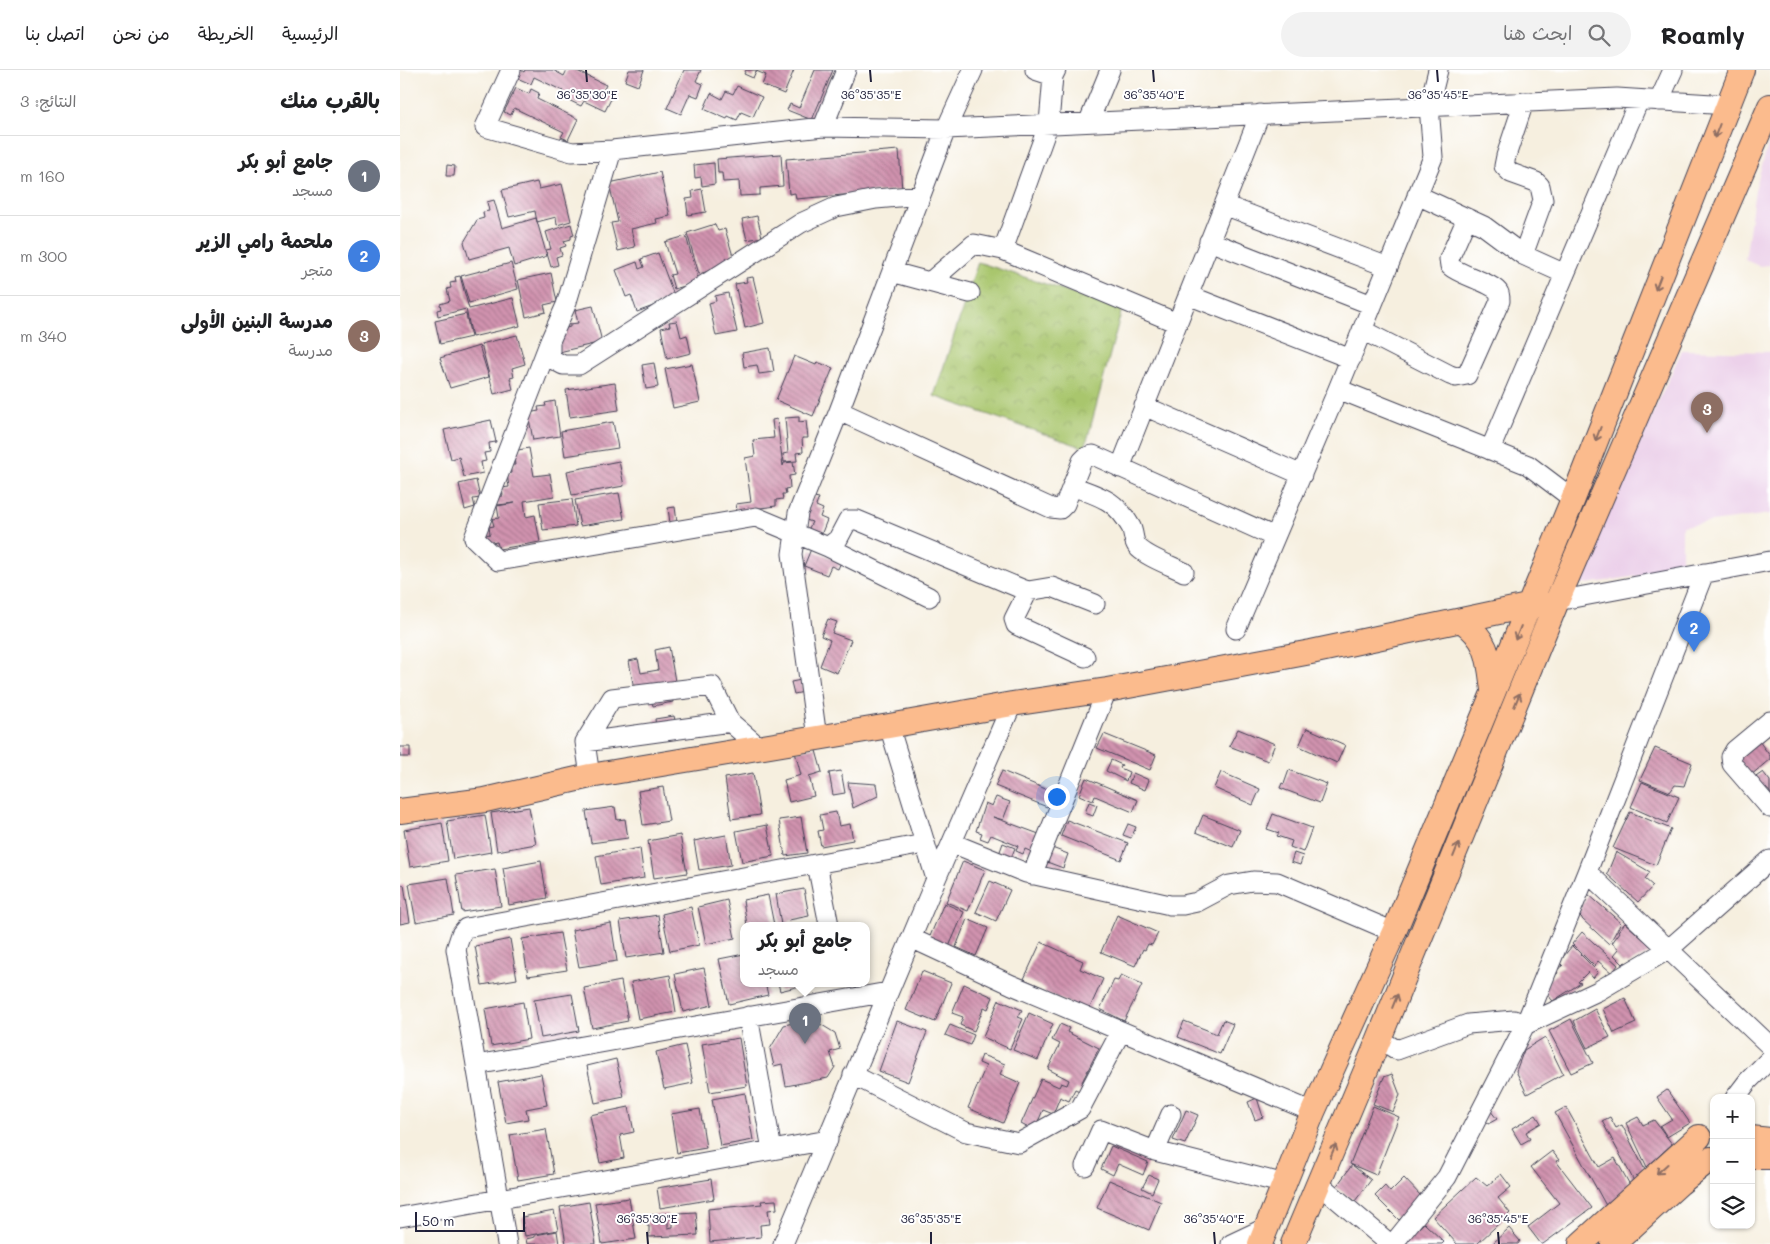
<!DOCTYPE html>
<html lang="ar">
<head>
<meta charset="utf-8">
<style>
	:root { --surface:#fff; --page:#f2f2f2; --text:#202124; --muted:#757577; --line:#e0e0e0; --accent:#b45309 }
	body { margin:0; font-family:Mali,"Playpen Sans Arabic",sans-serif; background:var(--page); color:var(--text); direction:rtl }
	.controls { position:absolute; right:15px; bottom:15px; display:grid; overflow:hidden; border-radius:10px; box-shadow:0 1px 4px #0004 }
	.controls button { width:45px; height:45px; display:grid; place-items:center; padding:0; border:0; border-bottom:1px solid var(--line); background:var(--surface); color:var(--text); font:25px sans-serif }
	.scale { position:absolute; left:15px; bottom:12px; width:110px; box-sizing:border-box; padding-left:5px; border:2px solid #22223b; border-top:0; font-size:14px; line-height:18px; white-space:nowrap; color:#22223b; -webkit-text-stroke:4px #fff; paint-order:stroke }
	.you { position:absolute; left:656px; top:726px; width:18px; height:18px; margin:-12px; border:4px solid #fff; border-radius:50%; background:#1a73e8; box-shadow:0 0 0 8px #1a73e833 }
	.badge { display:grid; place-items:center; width:32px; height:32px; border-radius:50%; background:var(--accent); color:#fff; font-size:16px; font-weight:700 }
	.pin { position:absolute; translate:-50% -41px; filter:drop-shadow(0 1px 2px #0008) }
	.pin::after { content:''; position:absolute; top:26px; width:18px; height:15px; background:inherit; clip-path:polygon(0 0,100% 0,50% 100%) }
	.popup { position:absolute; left:340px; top:852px; width:130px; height:65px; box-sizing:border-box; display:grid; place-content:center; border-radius:10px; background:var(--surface); filter:drop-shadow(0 1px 4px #0005); font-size:16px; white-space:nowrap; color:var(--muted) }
	.popup b { font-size:19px; color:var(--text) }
	.popup::after { content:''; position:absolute; left:50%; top:100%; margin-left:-10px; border:10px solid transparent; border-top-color:var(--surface) }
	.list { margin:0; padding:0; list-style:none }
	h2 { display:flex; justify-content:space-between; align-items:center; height:65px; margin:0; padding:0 20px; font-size:21px }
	h2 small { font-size:16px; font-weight:400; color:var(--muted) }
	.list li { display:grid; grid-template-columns:32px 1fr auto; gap:15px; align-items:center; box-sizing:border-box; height:80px; padding:0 20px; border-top:1px solid var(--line) }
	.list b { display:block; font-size:19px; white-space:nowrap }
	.list p { margin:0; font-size:16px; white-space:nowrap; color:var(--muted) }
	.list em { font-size:16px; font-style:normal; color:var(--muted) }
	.icon { flex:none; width:28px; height:28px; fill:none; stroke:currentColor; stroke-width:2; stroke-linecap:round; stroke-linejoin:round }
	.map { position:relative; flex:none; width:1370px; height:1174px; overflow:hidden; direction:ltr }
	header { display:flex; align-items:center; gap:30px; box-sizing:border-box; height:70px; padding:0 25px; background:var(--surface); border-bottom:1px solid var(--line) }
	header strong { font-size:24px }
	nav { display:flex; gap:28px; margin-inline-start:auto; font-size:18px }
	.search { width:350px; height:45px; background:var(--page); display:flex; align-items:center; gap:12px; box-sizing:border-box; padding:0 18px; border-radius:28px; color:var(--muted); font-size:19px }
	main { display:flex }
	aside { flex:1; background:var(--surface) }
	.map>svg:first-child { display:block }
	.built { fill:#ecd1ea }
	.park { fill:url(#park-crowns); stroke:#667454 }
	.building { fill:url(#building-back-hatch) }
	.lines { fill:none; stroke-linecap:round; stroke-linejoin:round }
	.minor-casing { stroke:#424154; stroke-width:21 }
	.major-casing { stroke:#424154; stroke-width:26 }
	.minor { stroke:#fff; stroke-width:19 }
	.major { stroke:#fbbb8d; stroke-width:24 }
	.oneway { stroke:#8e6e64 }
	.ticks { fill:none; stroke:#22223b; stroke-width:2 }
	.ticks-label { font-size:12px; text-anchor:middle; fill:#22223b; stroke:#fff; stroke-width:4; stroke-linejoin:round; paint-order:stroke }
</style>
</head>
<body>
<header>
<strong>Roamly</strong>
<div class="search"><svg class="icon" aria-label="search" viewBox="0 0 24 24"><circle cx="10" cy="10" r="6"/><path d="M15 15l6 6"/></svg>ابحث هنا</div>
<nav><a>الرئيسية</a><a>الخريطة</a><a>من نحن</a><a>اتصل بنا</a></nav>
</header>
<main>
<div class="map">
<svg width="1370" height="1174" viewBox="0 0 1370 1174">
	<defs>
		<pattern id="park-crowns" width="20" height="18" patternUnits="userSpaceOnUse" patternTransform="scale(1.25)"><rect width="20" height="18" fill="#a9c66d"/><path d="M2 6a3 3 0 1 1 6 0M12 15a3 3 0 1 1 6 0" fill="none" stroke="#91aa5f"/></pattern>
		<pattern id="building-back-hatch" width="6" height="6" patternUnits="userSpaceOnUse" patternTransform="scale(1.25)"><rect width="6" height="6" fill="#d193af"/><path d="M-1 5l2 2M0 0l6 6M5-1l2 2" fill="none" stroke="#a97890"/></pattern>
	</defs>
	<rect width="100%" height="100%" fill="#fff"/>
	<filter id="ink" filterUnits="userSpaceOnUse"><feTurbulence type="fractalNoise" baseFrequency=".02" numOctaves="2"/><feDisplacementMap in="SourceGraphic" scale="10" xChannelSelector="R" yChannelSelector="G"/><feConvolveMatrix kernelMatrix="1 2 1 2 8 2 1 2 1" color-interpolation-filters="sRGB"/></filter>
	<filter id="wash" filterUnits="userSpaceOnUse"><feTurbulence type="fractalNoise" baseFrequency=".0096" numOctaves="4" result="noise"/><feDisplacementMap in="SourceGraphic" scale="20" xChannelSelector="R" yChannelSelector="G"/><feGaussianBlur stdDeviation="1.12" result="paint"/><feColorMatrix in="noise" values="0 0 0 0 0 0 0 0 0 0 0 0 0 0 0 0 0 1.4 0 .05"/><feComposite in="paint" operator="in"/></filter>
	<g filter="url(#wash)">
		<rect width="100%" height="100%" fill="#f6efdf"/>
		<path class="built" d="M1370 68V195L1359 196 1345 190 1355 120Z
			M1282 280 1370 282V444L1282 456V499L1174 516Z"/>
		<path class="park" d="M578 192 722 239 685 378 534 326Z"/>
		<g id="blocks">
			<path class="building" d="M121 0 124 2 125 0H153L164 6 167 0H175L206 15 203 21 213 25 205 41 184 31 181 36 160 26 163 21 134 7 131 14 117 8Z
				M229 0H244L238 16 225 11Z
				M284 0H301L296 11 303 14 298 27 290 24 281 44 267 38Z
				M346 0H394L384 24 362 15 366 5 356 1 353 8 344 4Z
				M415 0H433L412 50 387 40 390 34 399 38Z
				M337 16 362 27 353 47 341 42 337 50 328 46 327 49 304 39 311 23 322 29 326 21 333 24Z
				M116 18 129 24 131 19 139 23 137 29 178 49 168 70 161 67 164 62 114 38 111 45 104 42Z
				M499 80 502 120 396 129 395 123 389 124 386 89Z
				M381 84 383 116 360 118V125L340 126 339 111 323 112 322 103H318L317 89Z
				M314 93 315 114 302 116 301 107 295 108 294 95Z
				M47 95 55 96 54 106H46Z
				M260 102 270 146 256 149 257 153 231 159 235 177 218 181 211 153 218 152 209 113Z
				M137 112 139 119 162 114 171 151 157 155 156 147 137 152 135 141 109 147 102 120Z
				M302 119 306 142 288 145 286 129 293 128 292 121Z
				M94 130 102 158 136 148 147 186 114 196 109 178 69 189 64 172 77 150 84 148 83 142 89 141 87 132Z
				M357 146 362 167 347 170 342 149Z
				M171 154 174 165 171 166V169L164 171 166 176 160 178 162 185 156 187 158 195 151 197 146 180 151 179 146 162Z
				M315 154 318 161 325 159 335 193 299 204 287 163Z
				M286 166 299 212 274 219 270 205 275 204 265 172Z
				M258 183 275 228 237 242 231 225 226 227 216 200 237 192 239 199 244 197 241 189Z
				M111 193 118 219 69 233 61 206Z
				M151 203 157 232 144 235 146 242 126 247 118 210Z
				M60 206 69 239 113 228 120 256 72 267 66 239 38 246 37 240 41 239 40 234 50 231 47 219 51 218 50 213 56 212 55 207Z
				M353 207 364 253 345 258 335 214 347 212 346 208Z
				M328 223 337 262 316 266 309 233 316 231 315 226Z
				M193 236 202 272 159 282 158 260 170 257V254L178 253 175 240Z
				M66 244 71 267 40 274 35 251Z
				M277 251 281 267 287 265 291 283 267 289 261 258 270 256 269 252Z
				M117 265 125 294 112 298 114 307 110 308 113 319 94 324 81 274Z
				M79 276 89 307 50 318 40 288Z
				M370 278 374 302 359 304 357 295 344 297 342 283Z
				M394 286 416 295 417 292 433 298 413 346 376 330Z
				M254 293 258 317 246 319 242 295Z
				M292 294 300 332 273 338 265 299Z
				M215 313 219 340 170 347 166 320Z
				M155 331 160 366 133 370 128 343 139 341 138 337 146 336 145 333Z
				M399 347V352L406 351 408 368H402L403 382 396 383 397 391 384 392 383 384 388 383 385 348Z
				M377 349 383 396 384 393 393 392 395 405 389 406 390 418 385 419 386 424H382L383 429 376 430V436L337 441 336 434 351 432 345 388 355 386 353 370 374 368 372 350Z
				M91 350 96 372 89 373 90 382 84 383 86 391 81 392 83 403 64 407 59 387 51 389 44 360Z
				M213 352 218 378 165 386 161 361Z
				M129 378 134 406 150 404 154 426 124 431 126 447 135 445 140 472 99 479 97 472 88 474 86 465 90 464 89 457 94 456 92 449 99 448 97 436 115 433 98 435 96 427 103 426 102 418 109 417 107 404 111 403 110 395H115L113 381Z
				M219 391 224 416 172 425 167 401Z
				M76 410 80 428 73 429 75 437 65 440 59 414Z
				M219 423 224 449 180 456 175 430Z
				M414 427 419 428 416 436 423 439 420 447 427 450 421 465 408 460 412 452 403 449Z
				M172 429 176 456 143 460 139 433Z
				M275 437 277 452 270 453 268 438Z
				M411 479 441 492 438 499 431 496 427 505 404 496Z
				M428 549 437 552 432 563 451 570 437 603 420 596 430 570 421 566Z
				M269 577 275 611 234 619 229 591 238 589 241 603 258 600 255 580Z
				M401 610 404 622 394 624 391 612Z
				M271 624 273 632 253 636 251 627Z
				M274 646 276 654 256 657 255 649Z
				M907 658 945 675 937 693 899 676Z
				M838 659 875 674 868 691 829 676Z
				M704 664 756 685 750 700 697 678Z
				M1359 671 1370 686V689L1350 706 1337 689Z
				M0 677H10V687H0Z
				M415 677 422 702 409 706 414 726 389 732 384 710 401 705 395 682Z
				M1255 678 1292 693 1284 716 1275 715 1270 722 1240 710Z
				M711 690 722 695 720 698 729 702 726 711 706 701Z
				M889 700 927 714 920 733 880 718 882 713 884 714Z
				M441 701 445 723 433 725 429 703Z
				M602 701 653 722 647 737 595 716Z
				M821 702 860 719 853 735 814 718Z
				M1363 702 1370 711V727L1353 709Z
				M353 703 360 745 331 749 325 708Z
				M733 703 749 710 745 720 729 713Z
				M686 708 738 730 733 742 695 726 693 731 679 725Z
				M448 712 476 714 478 726 453 738Z
				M1242 712 1279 727 1267 753 1231 737Z
				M263 717 269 751 243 755 238 721Z
				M596 727 610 732 603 750 593 747 639 764 632 782 625 779 623 784 616 781 618 776 591 765 588 771 580 768 582 763 576 761 585 733 592 736Z
				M689 732 697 735 693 746 685 743Z
				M129 737 136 774 97 781 91 743Z
				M215 737 217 750 225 749 228 768 191 773 186 741Z
				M436 742 439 756 450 754 453 770 421 776 418 761 423 760 420 745Z
				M1230 742 1271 759 1256 795 1213 778Z
				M873 744 912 758 903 782 890 777 892 771 877 766 879 763 867 759Z
				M85 745 91 782 53 789 47 751Z
				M803 745 840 760 833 777 796 762Z
				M401 747 407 783 385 786 379 750Z
				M667 750 728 773 721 790 661 766Z
				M42 753 48 791 10 797 4 760Z
				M728 754 736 757 731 768 723 765Z
				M367 755 373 786 342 792 336 761Z
				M280 765 287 803 254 808 248 771Z
				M326 765 331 795 299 800 294 771Z
				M603 773 615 778 611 788 599 784Z
				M240 778 244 808 201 815 196 786Z
				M652 778 668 784 663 798 647 792Z
				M1216 782 1250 802 1245 809 1253 816 1238 832 1207 804Z
				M894 783 903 786 900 795 891 792Z
				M141 791 147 828 109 835 103 798Z
				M563 791 585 800 568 841 546 832Z
				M95 799 101 836 62 842 56 805Z
				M48 808 54 845 16 852 9 814Z
				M590 811 610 820 596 851 576 842Z
				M0 815H4L10 852 0 854Z
				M404 819 409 846 389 850 390 855H381L376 824Z
				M1188 824 1221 853 1209 874 1182 849V848L1178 844Z
				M368 825 374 855H347L343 830Z
				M327 830 335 868 306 874 298 837Z
				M544 833 564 842 548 879 528 871Z
				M291 837 299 875 270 881 262 844Z
				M258 845 264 882 226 888 220 851Z
				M717 845 758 863 752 875 748 874 745 880 743 879 735 896 701 882Z
				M567 849 588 858 576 886 556 877Z
				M211 853 217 891 179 897 172 860Z
				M1225 853 1255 880 1228 894 1225 892 1223 894 1214 885 1219 879 1212 873 1220 862 1218 861Z
				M1182 862 1218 895 1212 903 1198 891 1194 896 1172 874Z
				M160 863 167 900 128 906 122 869Z
				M110 869 117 909 82 915 75 876Z
				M641 872 683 891 680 899 703 909 688 942 644 922 646 919 624 909Z
				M1172 876 1198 902 1193 908 1188 902 1178 912 1181 913 1153 931 1144 921 1149 909 1158 903 1156 900 1163 896 1159 892Z
				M344 884V913H365L368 925 329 934 319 889Z
				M304 898 312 935 283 942 275 904Z
				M522 901 551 913 535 952 506 940Z
				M270 905 276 942 238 949 231 912Z
				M721 905 742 915 724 951 700 939 714 910 718 911Z
				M221 911 228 951 192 958 184 918Z
				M378 913H404V915L380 921Z
				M564 914 593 927 588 939 584 937 574 961 560 955 563 947 552 943Z
				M172 924 179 961 141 968 134 930Z
				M1225 928 1236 953 1214 963 1203 939Z
				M599 930 622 940 618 947 623 949 610 979 583 967Z
				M123 932 129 969 91 976 85 939Z
				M1195 939 1210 967 1187 978 1174 951Z
				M629 943 653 954 638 990 613 980Z
				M412 949 435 963 440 979 430 982 435 997 428 1008 386 1016 382 994 374 996 370 979 384 955Z
				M1171 949 1193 993 1171 1003 1149 961Z
				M823 950 833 954 820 984 778 967 784 951 817 964Z
				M497 951 527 962 508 1012 479 1001Z
				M660 954 669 958 667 962 699 978 682 1012 688 1015 684 1023 675 1019 669 1031 660 1027 653 1044 643 1040 634 1061 621 1054 641 1009 659 1017 661 1013 667 1015 669 1010 648 999 660 974 652 970Z
				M550 955 574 965 570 975 545 965Z
				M1145 967 1163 1004 1127 1024 1116 1001 1124 980Z
				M339 968 347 1016 310 1022 302 974Z
				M285 975 293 1013 264 1019 256 982Z
				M582 985 605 994 600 1004 620 1013 603 1053 568 1038 586 996 579 993Z
				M216 989 224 1027 195 1033 187 996Z
				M141 1004 147 1035 126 1039 128 1049 106 1053 98 1012Z
				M992 1004 1000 1025 993 1042 973 1034 984 1007Z
				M1267 1020 1290 1053 1267 1067 1260 1056 1272 1049 1257 1027Z
				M345 1023 353 1070 320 1076 312 1029Z
				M857 1028 863 1047 855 1050 848 1032Z
				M973 1036 999 1047 976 1105 950 1094Z
				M229 1037 234 1062 220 1065 224 1088 200 1093 190 1045Z
				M1166 1037 1199 1097 1215 1088 1230 1115 1209 1141 1155 1043Z
				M300 1039 306 1078 277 1083 271 1044Z
				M786 1040 798 1045 785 1074 773 1070Z
				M1090 1040 1097 1049 1088 1054 1083 1045Z
				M1136 1045 1141 1053 1126 1062 1130 1069 1121 1074 1112 1059Z
				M1210 1047 1216 1058 1222 1055 1246 1102 1234 1111 1202 1051Z
				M1238 1047 1243 1055 1254 1050 1272 1074 1247 1097 1226 1053Z
				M146 1059 154 1104 118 1110 110 1065Z
				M711 1076 748 1092 743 1105 718 1094 713 1105 701 1099Z
				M1152 1081 1159 1090 1156 1091 1192 1138 1143 1174H1141L1128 1157 1159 1133 1131 1097Z
				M952 1095 971 1110 955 1131 936 1117Z
				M1101 1104 1111 1117 1098 1128 1110 1143 1077 1174H1057L1033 1147 1076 1107 1087 1116Z
				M749 1105 758 1109 752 1123 742 1118Z
				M1004 1108 1022 1127 999 1150 975 1126 985 1116 990 1122Z
				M311 1109 314 1129 260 1138 257 1118Z
				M709 1110 761 1132 749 1160 697 1138Z
				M229 1128 236 1169 202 1174 195 1133Z
				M376 1130 377 1139 368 1140 370 1154 360 1155 361 1167 310 1172 308 1139 362 1134 361 1131Z
				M189 1132 196 1174H166L160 1137Z
				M154 1141 158 1160 125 1166 122 1147Z
				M296 1142 298 1165 249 1167V1156H247L246 1145 268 1144V1158L273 1157V1151H278V1143Z
				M1024 1153 1044 1172 1042 1174H1002Z
				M1109 1158 1120 1171 1118 1174H1092Z
				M157 1161 159 1174H127L126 1169 135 1167V1165Z"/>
		</g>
	</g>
	<g filter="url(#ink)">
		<use href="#blocks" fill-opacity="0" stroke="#424154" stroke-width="1"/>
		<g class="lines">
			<g class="minor-casing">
				<path id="minor" d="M111 0 85 57 172 82 212 80 423 57 546 59 1217 28 1328 35
					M635 0 653 6
					M656 0 653 6 649 53 603 180 777 253
					M1259 31 1273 0
					M689 51 710 0
					M423 57 446 0
					M212 80 166 235 150 271V288L163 295H179L401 153 436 137 476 129 521 125
					M1017 125 1084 156 1123 185 1165 204
					M824 135 988 197
					M809 171 972 235
					M1123 185 1143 130 1140 116 1136 112 1111 103 1104 96 1106 86 1124 32
					M492 202 570 223
					M530 212 574 174 603 180
					M788 225 951 289
					M962 260 1050 305 1056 307 1067 305 1100 231C1100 229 1100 224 1099 223 1094 213 1061 206 1050 196L1049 189 1067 148
					M150 271 74 468 98 491 356 447 428 477 529 527
					M938 319 1128 395 1173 429
					M744 336 902 405
					M439 341 651 438 660 439 665 434 682 391 686 387 693 385 875 467
					M1090 380 1239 30
					M720 398 860 44
					M672 416C701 427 715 429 731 457 734 463 733 471 737 476 744 486 772 496 784 502
					M428 477 438 469 448 450H457L622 519 628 521 652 517 695 534
					M628 521 614 549 616 555 685 587
					M1157 531 1370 491
					M836 559 938 319 1033 87 1029 36 1038 0
					M1370 651 1335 680 1331 687 1332 694 1370 738
					M489 656 536 809
					M417 668 392 484 398 443 439 341 546 59 573 0
					M185 672 212 628 312 616 330 652
					M190 706 185 672 330 652 360 678
					M552 773 626 803 770 835H783L797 832 829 815 853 811 877 812 994 862
					M417 794 429 855
					M1187 802 1370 976
					M632 805 707 620
					M511 868 612 915 913 1042
					M348 946 372 1080
					M1125 955 1198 921 1269 879 1370 790
					M979 969 997 980 1068 954 1114 950 1125 955
					M76 995 488 922
					M453 1005 566 1062 619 1073 680 1039 721 961
					M1335 1028 1348 1011 1370 989
					M771 1044 755 1081 885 1114
					M685 1096 701 1060 755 1081
					M919 1114 990 1174
					M0 1147 428 1070
					M107 1174 56 879 61 864 66 858 524 774
					M383 1174 536 809 612 634
					M831 1174 867 1157
					M993 1174 1047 1107 1125 955 1187 802 1304 503"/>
			</g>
			<g class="major-casing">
				<path id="major" d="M1061 550C1089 570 1089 589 1093 620
					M0 741 85 730 190 706 489 656 612 634 707 620 911 582 1141 533
					M1351 1068 1370 1070
					M1351 1087H1370
					M860 1174 913 1042 994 862 1093 623 1173 429 1342 0
					M893 1174 979 969 1157 531 1370 36
					M1181 1174 1299 1067
					M1213 1174 1280 1113 1310 1089"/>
			</g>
			<use href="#minor" class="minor"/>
			<use href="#major" class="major"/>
		</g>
		<defs><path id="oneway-shaft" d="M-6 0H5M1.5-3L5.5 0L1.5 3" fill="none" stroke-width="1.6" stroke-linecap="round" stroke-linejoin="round" transform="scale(1.25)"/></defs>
		<g class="oneway">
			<use href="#oneway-shaft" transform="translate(1317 61) rotate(111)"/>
			<use href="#oneway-shaft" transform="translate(1258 213) rotate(111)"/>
			<use href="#oneway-shaft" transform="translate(1198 364) rotate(111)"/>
			<use href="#oneway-shaft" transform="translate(1118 563) rotate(112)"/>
			<use href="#oneway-shaft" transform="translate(1117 630) rotate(-68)"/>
			<use href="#oneway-shaft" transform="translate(1056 780) rotate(-68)"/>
			<use href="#oneway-shaft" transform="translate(995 931) rotate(-68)"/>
			<use href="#oneway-shaft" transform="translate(933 1081) rotate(-67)"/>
			<use href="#oneway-shaft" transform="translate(1262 1099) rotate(138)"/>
		</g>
	</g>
	<path class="ticks" d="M186 0 187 12M470 0 471 12M753 0 754 12M1037 0 1038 12M247 1162 248 1174M531 1162V1174M814 1162 815 1174M1098 1162 1099 1174"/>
	<g class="ticks-label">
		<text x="187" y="29">36°35'30"E</text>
		<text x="471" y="29">36°35'35"E</text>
		<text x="754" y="29">36°35'40"E</text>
		<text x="1038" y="29">36°35'45"E</text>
		<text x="247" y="1153">36°35'30"E</text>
		<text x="531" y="1153">36°35'35"E</text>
		<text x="814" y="1153">36°35'40"E</text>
		<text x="1098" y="1153">36°35'45"E</text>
	</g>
</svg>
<div class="controls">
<button>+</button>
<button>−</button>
<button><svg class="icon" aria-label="layers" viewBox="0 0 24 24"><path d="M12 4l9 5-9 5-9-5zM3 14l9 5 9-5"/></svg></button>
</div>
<div class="scale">50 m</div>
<div class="you"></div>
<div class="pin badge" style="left:405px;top:974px;background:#6b7280">1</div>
<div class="popup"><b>جامع أبو بكر</b>مسجد</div>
<div class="pin badge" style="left:1294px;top:582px;background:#3f7fe0">2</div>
<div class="pin badge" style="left:1307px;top:363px;background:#8d6e63">3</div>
</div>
<aside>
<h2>بالقرب منك<small>النتائج: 3</small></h2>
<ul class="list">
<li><span class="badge" style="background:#6b7280">1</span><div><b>جامع أبو بكر</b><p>مسجد</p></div><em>160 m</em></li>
<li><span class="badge" style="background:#3f7fe0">2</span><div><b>ملحمة رامي الزير</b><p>متجر</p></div><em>300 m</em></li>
<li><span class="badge" style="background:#8d6e63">3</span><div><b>مدرسة البنين الأولى</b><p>مدرسة</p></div><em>340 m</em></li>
</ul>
</aside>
</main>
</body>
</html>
